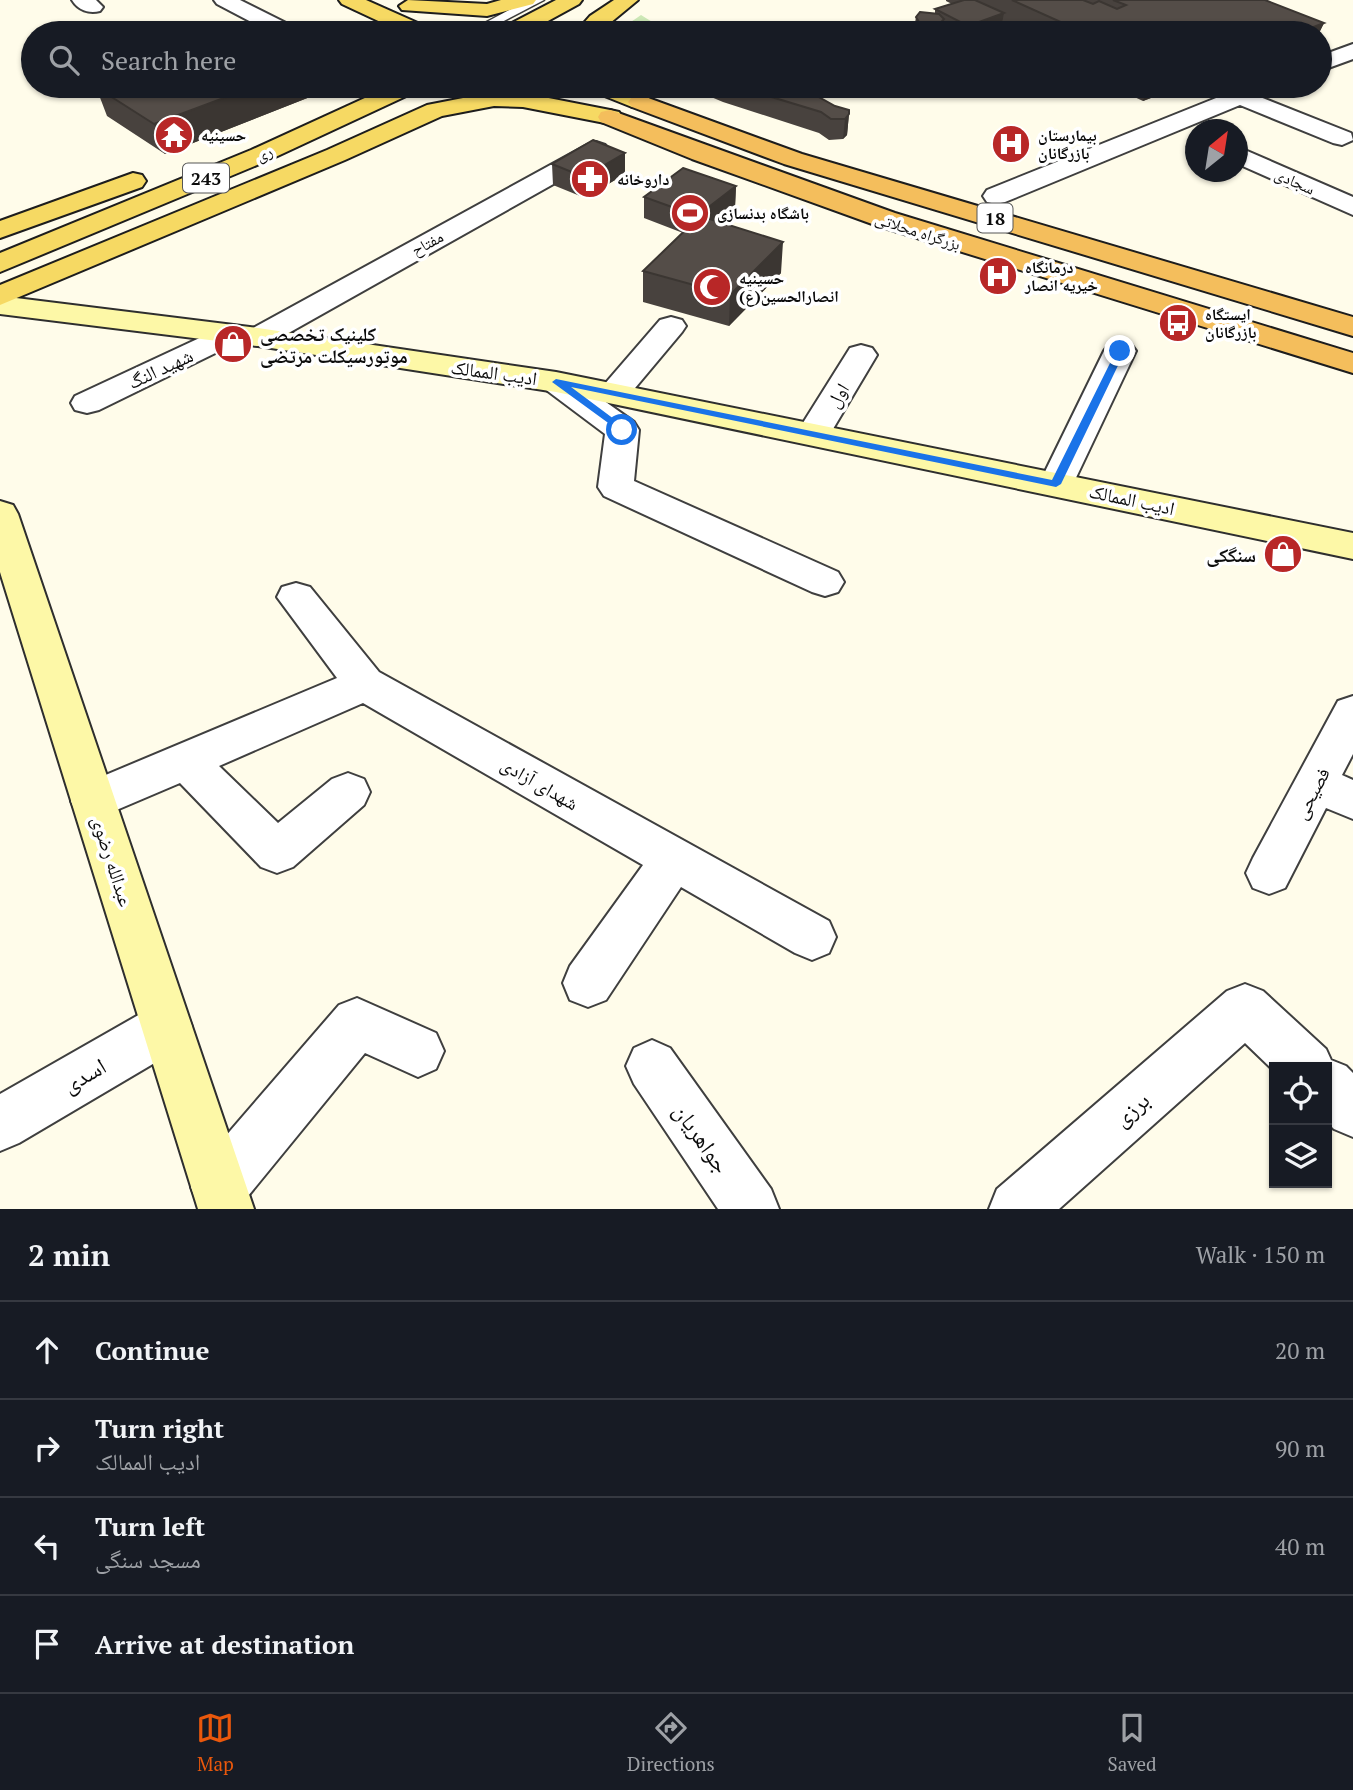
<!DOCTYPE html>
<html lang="en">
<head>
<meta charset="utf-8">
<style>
	:root { --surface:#171b24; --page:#20242c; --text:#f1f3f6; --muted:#9ea1a6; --line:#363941; --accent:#ea580c }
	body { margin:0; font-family:"PT Serif","Noto Naskh Arabic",serif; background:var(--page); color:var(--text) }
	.controls { position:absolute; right:21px; bottom:21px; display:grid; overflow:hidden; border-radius:0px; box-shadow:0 2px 5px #0004 }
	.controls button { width:63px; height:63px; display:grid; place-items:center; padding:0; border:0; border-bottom:2px solid var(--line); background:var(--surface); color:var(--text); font:35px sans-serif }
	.compass { position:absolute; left:1185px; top:119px; width:63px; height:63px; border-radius:50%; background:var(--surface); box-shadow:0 2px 5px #0004; rotate:30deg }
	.stop { position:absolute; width:21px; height:21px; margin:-16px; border:5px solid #1a73e8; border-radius:50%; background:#fff }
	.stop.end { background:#1a73e8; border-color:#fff; box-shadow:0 2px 7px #0008 }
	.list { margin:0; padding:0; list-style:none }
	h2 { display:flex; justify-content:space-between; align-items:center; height:91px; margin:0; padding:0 28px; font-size:30px }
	h2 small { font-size:23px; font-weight:400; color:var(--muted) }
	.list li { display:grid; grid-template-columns:46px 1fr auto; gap:21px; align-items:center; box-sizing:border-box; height:98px; padding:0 28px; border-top:2px solid var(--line) }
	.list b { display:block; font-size:26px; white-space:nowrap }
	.list p { margin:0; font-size:23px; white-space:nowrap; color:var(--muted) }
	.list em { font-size:23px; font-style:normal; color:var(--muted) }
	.icon { flex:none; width:38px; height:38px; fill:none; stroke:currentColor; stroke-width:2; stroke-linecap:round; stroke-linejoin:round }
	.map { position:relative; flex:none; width:1353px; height:1209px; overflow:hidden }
	.search { position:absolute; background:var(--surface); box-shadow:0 2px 5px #0004; left:21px; right:21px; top:21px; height:77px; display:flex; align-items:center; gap:18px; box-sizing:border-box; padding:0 24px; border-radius:38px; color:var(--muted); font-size:26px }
	.sheet { height:483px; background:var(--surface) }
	nav { display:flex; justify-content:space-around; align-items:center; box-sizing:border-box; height:98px; border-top:2px solid var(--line); background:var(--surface); font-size:19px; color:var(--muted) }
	nav a { display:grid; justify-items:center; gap:4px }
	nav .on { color:var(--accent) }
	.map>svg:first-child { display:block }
	.green { fill:#cde8b6 }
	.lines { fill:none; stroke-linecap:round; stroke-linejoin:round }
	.service-casing { stroke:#3f3f3f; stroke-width:3 }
	.minor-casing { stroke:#3f3f3f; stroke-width:4 }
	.secondary-casing { stroke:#2e2e2e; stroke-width:4 }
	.primary-casing { stroke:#1d1d1d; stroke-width:4 }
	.trunk-casing { stroke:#1d1d1d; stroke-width:4 }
	.service { fill:#fff; fill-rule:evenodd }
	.minor { fill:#fff; fill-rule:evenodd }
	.secondary { fill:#fdf8a7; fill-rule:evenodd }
	.primary { fill:#f6d963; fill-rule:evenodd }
	.trunk { fill:#f4be5c; fill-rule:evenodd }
	.wall { fill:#48423e }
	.shaded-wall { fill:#3b3632 }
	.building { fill:#544d48; stroke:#3b3632; stroke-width:2 }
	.route { fill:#1a73e8 }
	.labels { text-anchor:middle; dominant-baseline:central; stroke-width:7; stroke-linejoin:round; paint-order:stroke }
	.far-poi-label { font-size:16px; font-weight:bold; fill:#0c0c0c; stroke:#fff; text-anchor:start }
	.far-street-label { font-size:16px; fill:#0c0c0c; stroke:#fff }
	.shield { fill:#fff; stroke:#555; stroke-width:2 }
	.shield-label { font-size:18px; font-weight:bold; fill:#0c0c0c }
	.poi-label { font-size:19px; font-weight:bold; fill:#0c0c0c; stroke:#fff; text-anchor:start }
	.street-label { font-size:19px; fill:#0c0c0c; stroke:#fff }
	.near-street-label { font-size:23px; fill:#0c0c0c; stroke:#fff }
</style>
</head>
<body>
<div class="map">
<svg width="1353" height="1209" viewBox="0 0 1353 1209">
	<rect width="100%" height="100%" fill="#fffcea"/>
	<path class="green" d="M641 15 670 33H615Z"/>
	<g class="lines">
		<g class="service-casing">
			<path id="service" d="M528 0H544L481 33H466Z
				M357 86H375L362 93 357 92Z"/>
		</g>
		<g class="minor-casing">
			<path id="minor" d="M72 0H96L103 7 100 11C89 14 78 10 72 0Z
				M214 0H240L296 28 299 33H272L217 4Z
				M1353 44V59L1320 71V56Z
				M1246 86H1277L1274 91 1260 97 1351 133 1353 140 1342 145 1333 143 1240 105 1005 202 996 204 987 202 983 196 987 190Z
				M596 142 605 145 609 150 605 155 269 344 258 346 247 344 244 339 99 410 87 413 75 410 71 403 75 396 221 328 232 325 243 328 246 332 587 145Z
				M1238 147 1353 197V215L1238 164Z
				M671 317 682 320 686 326 682 332 625 400 614 403 603 400 634 422 639 430 634 481 838 572 844 582 838 592 825 596 812 592 604 496 598 487 605 434 545 389 540 382 545 375C568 369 584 387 602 400L598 393 603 386 660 320Z
				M1120 342 1131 344 1136 351 1073 484 1068 492 1056 496 1044 492 1039 484 1104 351 1109 344Z
				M861 345 872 348 877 355 830 434 825 442 813 445 801 442 796 434 850 348Z
				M296 583 310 587 379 672 829 921 836 937 829 953 812 960 795 953 681 887 606 1000 588 1007 570 1000 563 983 570 966 643 865 363 703 219 766 278 823 332 779 348 773 364 779 370 792 364 805 293 867 277 873 261 867 180 783 93 820 77 815 71 801 77 787 337 678 277 597 282 587Z
				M1353 696V754L1342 775 1353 780V819L1326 808 1285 888 1269 894 1253 888 1246 873 1253 858 1338 701Z
				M1245 984 1263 991 1326 1049 1331 1060 1346 1066 1353 1073V1137L1334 1129 1327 1122V1067H1274V1071L1245 1043 1059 1209H989L997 1189 1227 991Z
				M357 998 436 1033 444 1051 436 1069 418 1077 365 1053 239 1207 233 1209 199 1207 191 1187 199 1167 339 1005Z
				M167 1002 185 1009 192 1027 185 1045 19 1143 0 1151V1094L149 1009Z
				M652 1040 670 1048 771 1189 779 1209H718L634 1084 626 1066 634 1048Z"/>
		</g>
		<g class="secondary-casing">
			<path id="secondary" d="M0 296 258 328 556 372 1353 533V559L556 392 258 346 0 314Z
				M0 501 13 505 18 514 254 1209H198L0 572Z"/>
		</g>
		<g class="primary-casing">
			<path id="primary" d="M339 0H366L429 28 432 33H404L342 4Z
				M408 0 487 4 501 0H536L533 4 487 16 402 10 399 6Z
				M556 0H582L579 4 526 33H499L502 28Z
				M614 0H638L598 33H575L590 16Z
				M391 86H421L417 91 269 160 0 272V253L251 150Z
				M588 86C607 85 639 84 652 102L648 107H632L592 91Z
				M494 92 523 93 610 110 619 112 622 117 619 122 610 124 523 107 494 106 442 116 345 160 0 305V285L327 150 427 105Z
				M133 173 142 175 146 181 142 187 0 238V221Z"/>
		</g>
		<g class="trunk-casing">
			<path id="trunk" d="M640 95 802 154 1353 317V336L784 164 632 107 628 102 632 97Z
				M610 110 895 213 1353 353V373L875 225 692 159 601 122 598 117 601 112Z"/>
		</g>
		<use href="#service" class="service"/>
		<use href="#minor" class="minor"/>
		<use href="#secondary" class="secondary"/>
		<use href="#primary" class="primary"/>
		<use href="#trunk" class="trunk"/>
	</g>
	<path class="wall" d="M946 0H1265L1324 23 1319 33H880V28L905 25 915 23 916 17 935 13V9L952 4 946 1Z
		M685 86H831L830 92H826L823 96H817L849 114 847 135 843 139 829 140 819 133 723 102Z
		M1111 86H1216L1193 95 1182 90 1169 95 1164 93 1143 101Z
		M96 87 320 93 165 154 107 116Z
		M625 153V174L585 198 553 185 552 164Z
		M736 186 735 207 717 221 781 273 729 326 643 302V271L683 233 644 218V197Z"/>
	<path class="shaded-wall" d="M1004 13 1000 33H967L968 26Z
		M944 19 941 33 937 27Z
		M1324 23 1319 33H1298Z
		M256 86H319L320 93 165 154 154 124Z
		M824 86H826V92L823 96Z
		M1147 86H1166L1164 93 1143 101Z
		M1172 86H1184L1182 90 1169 95Z
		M1196 86H1216L1193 95Z
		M849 114 847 135 843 139 845 119Z
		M625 153V174L585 198 584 177Z
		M736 186 735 207 697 238V216Z
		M783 242 781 273 729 326 730 295Z"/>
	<path class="building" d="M964 0H975L1004 13 968 26 935 9Z
		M1012 0H1083L1093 4 1099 1 1117 9 1126 5 1113 0H1265L1324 23 1298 33H1279L1275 32 1270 33H1085Z
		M920 12 939 14 944 19 937 27 944 33H882L880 28 884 24 905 25 919 22 916 17Z
		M99 86H256L154 124 96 87Z
		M735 86H799L835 106 849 110V114L845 119H831L821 112Z
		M593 140 625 153 584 177 552 164Z
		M683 168 736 186 697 216 644 197Z
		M700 216 783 242 730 295 643 271Z"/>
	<path class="route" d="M1120 348 1125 351 1061 484 1056 487 571 387 626 428 627 430 622 433 552 382 556 379 1052 480 1116 351Z"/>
	<defs>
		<g id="temple-disc" transform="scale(2.0125)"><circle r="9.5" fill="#b82727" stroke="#fff"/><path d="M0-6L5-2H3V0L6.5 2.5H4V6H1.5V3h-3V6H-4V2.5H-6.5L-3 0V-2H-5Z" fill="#fff"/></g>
		<g id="hospital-disc" transform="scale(2.0125)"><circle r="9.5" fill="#b82727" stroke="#fff"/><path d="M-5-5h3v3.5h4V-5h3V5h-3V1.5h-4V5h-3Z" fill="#fff"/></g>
		<g id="pharmacy-disc" transform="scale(2.0125)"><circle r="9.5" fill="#b82727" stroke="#fff"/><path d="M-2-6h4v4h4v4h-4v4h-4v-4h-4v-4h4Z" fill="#fff"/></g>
		<g id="stadium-disc" transform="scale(2.0125)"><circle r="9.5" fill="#b82727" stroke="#fff"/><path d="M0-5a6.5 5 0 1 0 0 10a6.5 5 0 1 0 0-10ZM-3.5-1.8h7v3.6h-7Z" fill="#fff"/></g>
		<g id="mosque-disc" transform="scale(2.0125)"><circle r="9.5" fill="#b82727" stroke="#fff"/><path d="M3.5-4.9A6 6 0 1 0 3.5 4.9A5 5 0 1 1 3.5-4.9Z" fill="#fff"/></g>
		<g id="bus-disc" transform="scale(2.0125)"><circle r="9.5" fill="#b82727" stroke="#fff"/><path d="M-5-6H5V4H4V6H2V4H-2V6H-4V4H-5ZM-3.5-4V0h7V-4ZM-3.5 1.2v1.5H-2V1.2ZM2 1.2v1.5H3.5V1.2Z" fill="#fff"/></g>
		<g id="shop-disc" transform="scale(2.0125)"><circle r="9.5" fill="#b82727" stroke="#fff"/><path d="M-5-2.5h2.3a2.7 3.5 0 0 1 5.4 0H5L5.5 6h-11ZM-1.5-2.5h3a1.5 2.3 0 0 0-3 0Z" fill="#fff"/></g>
	</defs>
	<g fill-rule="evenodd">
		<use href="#temple-disc" x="174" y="135"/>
		<use href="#hospital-disc" x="1011" y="144"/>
		<use href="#pharmacy-disc" x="590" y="179"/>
		<use href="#stadium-disc" x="690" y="213"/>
		<use href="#hospital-disc" x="998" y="276"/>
		<use href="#mosque-disc" x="712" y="287"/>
		<use href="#bus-disc" x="1178" y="323"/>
		<use href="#shop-disc" x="233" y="344"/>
		<use href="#shop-disc" x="1283" y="554"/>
	</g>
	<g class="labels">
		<g class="far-poi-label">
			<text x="201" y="135">حسینیه</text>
			<text x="1038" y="135">بیمارستان<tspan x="1038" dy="18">بازرگانان</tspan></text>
			<text x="617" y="179">داروخانه</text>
			<text x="717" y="213">باشگاه بدنسازی</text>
			<text x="1025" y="267">درمانگاه<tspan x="1025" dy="18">خیریه انصار</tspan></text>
			<text x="739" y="278">حسینیه<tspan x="739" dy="18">انصارالحسین(ع)</tspan></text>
			<text x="1205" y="314">ایستگاه<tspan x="1205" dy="18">بازرگانان</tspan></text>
		</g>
		<g class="far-street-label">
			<text transform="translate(264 153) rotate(-24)">ری</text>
			<text transform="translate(1295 181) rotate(24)">سجادی</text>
			<text transform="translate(918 231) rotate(18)">بزرگراه محلاتی</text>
			<text transform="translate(427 243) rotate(-29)">مفتاح</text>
		</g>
		<g class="shield">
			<rect x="183" y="163.5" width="46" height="29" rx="5"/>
			<rect x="977.5" y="203.5" width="35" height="29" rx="5"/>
		</g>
		<g class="shield-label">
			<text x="206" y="178">243</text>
			<text x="995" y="218">18</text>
		</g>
		<g class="poi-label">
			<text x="260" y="333">کلینیک تخصصی<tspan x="260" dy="22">موتورسیکلت مرتضی</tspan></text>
			<text x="1256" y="554" text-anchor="end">سنگکی</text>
		</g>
		<g class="street-label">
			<text transform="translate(160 368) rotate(-25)">شهید النگ</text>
			<text transform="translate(494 372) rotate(8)">ادیب الممالک</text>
			<text transform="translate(837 395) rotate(-59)">اول</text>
			<text transform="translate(1132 499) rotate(12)">ادیب الممالک</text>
			<text transform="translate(540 783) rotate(30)">شهدای آزادی</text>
			<text transform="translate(1311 793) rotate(-62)">فصیحی</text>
			<text transform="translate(113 861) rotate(72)">عبدالله رضوی</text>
		</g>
		<g class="near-street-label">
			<text transform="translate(84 1075) rotate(-30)">اسدی</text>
			<text transform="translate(1131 1109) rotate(-41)">برزی</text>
			<text transform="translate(702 1138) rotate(55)">جواهریان</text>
		</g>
	</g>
</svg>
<div class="controls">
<button><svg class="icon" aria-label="locate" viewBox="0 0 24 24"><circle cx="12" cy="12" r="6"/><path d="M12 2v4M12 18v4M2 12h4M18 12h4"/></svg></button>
<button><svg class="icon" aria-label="layers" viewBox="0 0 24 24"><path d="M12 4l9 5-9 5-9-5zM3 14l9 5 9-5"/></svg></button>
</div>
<svg class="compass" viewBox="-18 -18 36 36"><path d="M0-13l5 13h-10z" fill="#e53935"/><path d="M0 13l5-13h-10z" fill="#9ea1a6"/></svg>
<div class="stop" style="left:622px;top:430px"></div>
<div class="stop end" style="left:1120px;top:351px"></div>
<div class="search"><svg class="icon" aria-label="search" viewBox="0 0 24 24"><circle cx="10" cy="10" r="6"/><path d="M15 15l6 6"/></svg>Search here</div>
</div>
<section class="sheet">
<h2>2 min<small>Walk · 150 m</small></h2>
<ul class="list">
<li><svg class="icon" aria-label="ahead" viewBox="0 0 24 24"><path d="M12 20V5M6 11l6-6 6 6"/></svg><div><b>Continue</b></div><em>20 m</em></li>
<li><svg class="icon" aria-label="right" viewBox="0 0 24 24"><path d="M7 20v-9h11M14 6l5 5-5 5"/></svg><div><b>Turn right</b><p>ادیب الممالک</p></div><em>90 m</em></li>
<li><svg class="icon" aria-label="left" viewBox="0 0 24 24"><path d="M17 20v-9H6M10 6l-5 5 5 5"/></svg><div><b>Turn left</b><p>مسجد سنگی</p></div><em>40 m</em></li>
<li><svg class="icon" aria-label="arrive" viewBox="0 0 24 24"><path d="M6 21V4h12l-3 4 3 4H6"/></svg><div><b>Arrive at destination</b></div></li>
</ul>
</section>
<nav>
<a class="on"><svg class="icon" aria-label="map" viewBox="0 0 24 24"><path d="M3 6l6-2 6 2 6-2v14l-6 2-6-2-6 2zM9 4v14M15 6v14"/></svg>Map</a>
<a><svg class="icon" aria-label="directions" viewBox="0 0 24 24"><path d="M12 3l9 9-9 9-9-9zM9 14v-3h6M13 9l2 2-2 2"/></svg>Directions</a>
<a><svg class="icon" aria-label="saved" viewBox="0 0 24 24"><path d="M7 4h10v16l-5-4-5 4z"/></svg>Saved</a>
</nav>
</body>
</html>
